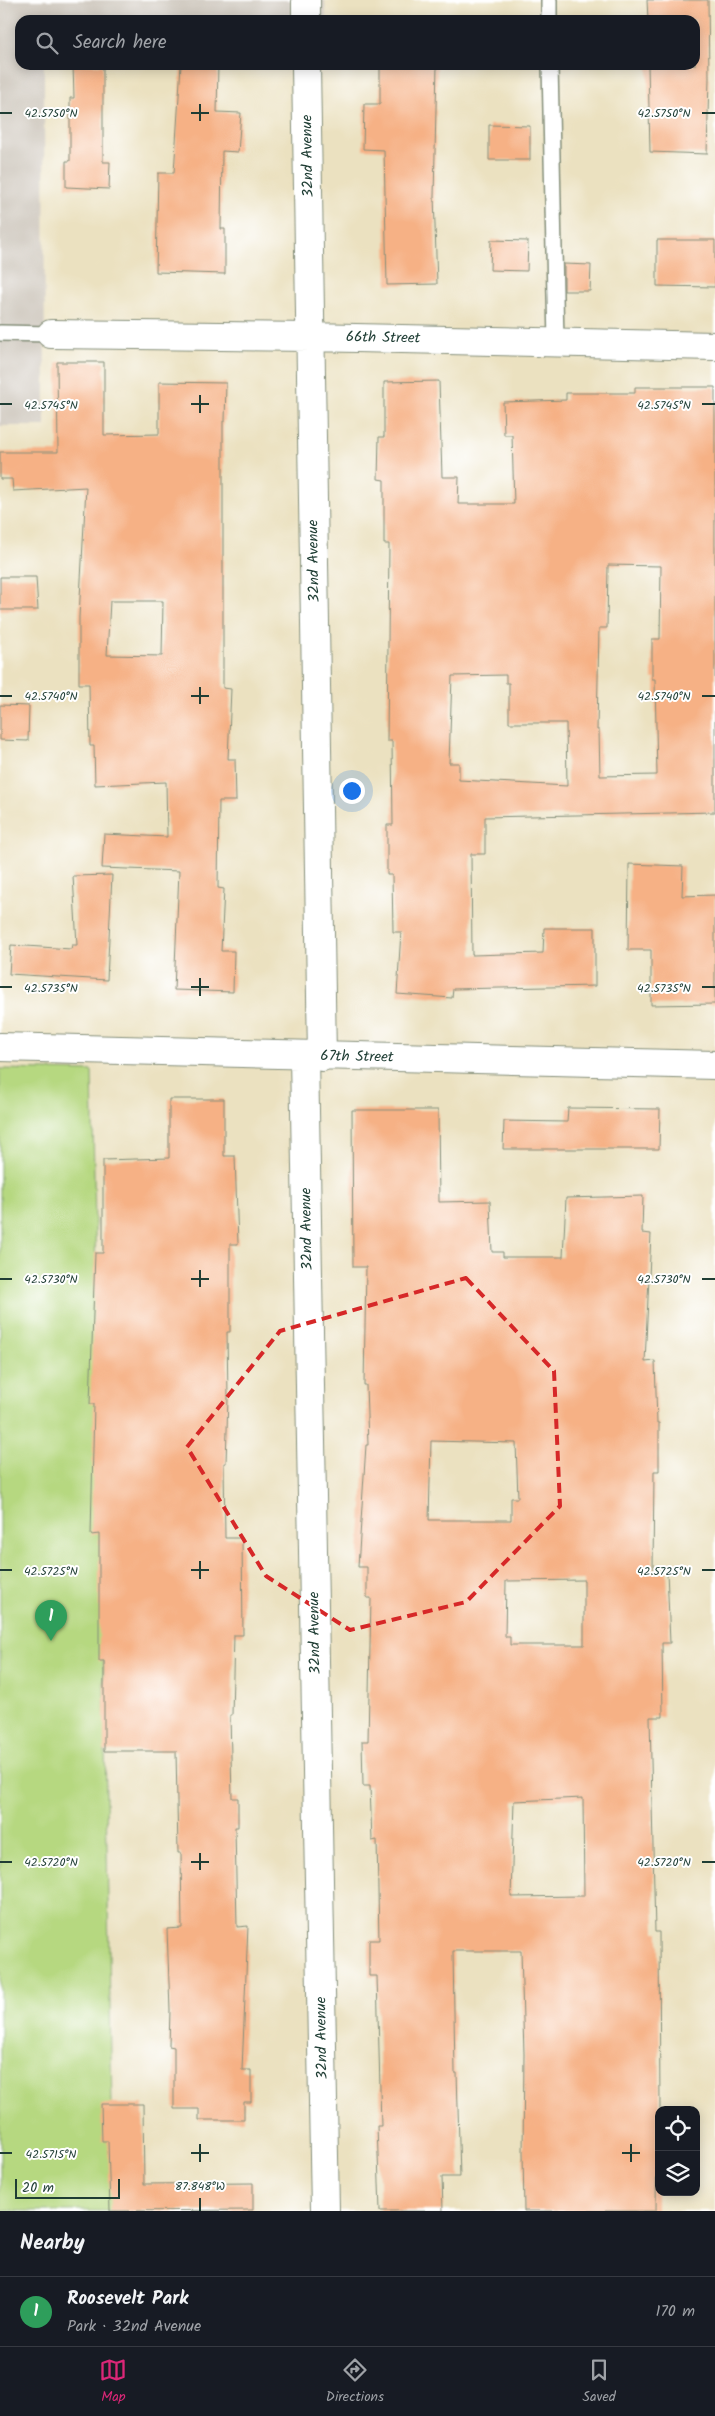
<!DOCTYPE html>
<html lang="en">
<head>
<meta charset="utf-8">
<style>
	:root { --surface:#171b24; --page:#20242c; --text:#f1f3f6; --muted:#9ea1a6; --line:#363941; --accent:#db2777 }
	body { margin:0; font-family:Kalam,sans-serif; background:var(--page); color:var(--text) }
	.controls { position:absolute; right:15px; bottom:15px; display:grid; overflow:hidden; border-radius:10px; box-shadow:0 2px 12px #0003 }
	.controls button { width:45px; height:45px; display:grid; place-items:center; padding:0; border:0; border-bottom:1px solid var(--line); background:var(--surface); color:var(--text); font:25px sans-serif }
	.scale { position:absolute; left:15px; bottom:12px; width:105px; box-sizing:border-box; padding-left:5px; border:2px solid #1f3d34; border-top:0; font-size:14px; line-height:18px; white-space:nowrap; color:#1f3d34; -webkit-text-stroke:4px #fff; paint-order:stroke }
	.you { position:absolute; left:351px; top:790px; width:18px; height:18px; margin:-12px; border:4px solid #fff; border-radius:50%; background:#1a73e8; box-shadow:0 0 0 8px #1a73e833 }
	.badge { display:grid; place-items:center; width:32px; height:32px; border-radius:50%; background:var(--accent); color:#fff; font-size:16px; font-weight:700 }
	.pin { position:absolute; translate:-50% -41px; filter:drop-shadow(0 1px 2px #0008) }
	.pin::after { content:''; position:absolute; top:26px; width:18px; height:15px; background:inherit; clip-path:polygon(0 0,100% 0,50% 100%) }
	.list { margin:0; padding:0; list-style:none }
	h2 { display:flex; justify-content:space-between; align-items:center; height:65px; margin:0; padding:0 20px; font-size:21px }
	h2 small { font-size:16px; font-weight:400; color:var(--muted) }
	.list li { display:grid; grid-template-columns:32px 1fr auto; gap:15px; align-items:center; box-sizing:border-box; height:70px; padding:0 20px; border-top:1px solid var(--line) }
	.list b { display:block; font-size:19px; white-space:nowrap }
	.list p { margin:0; font-size:16px; white-space:nowrap; color:var(--muted) }
	.list em { font-size:16px; font-style:normal; color:var(--muted) }
	.icon { flex:none; width:28px; height:28px; fill:none; stroke:currentColor; stroke-width:2; stroke-linecap:round; stroke-linejoin:round }
	.map { position:relative; flex:none; width:715px; height:2211px; overflow:hidden }
	.search { position:absolute; background:var(--surface); box-shadow:0 2px 12px #0003; left:15px; right:15px; top:15px; height:55px; display:flex; align-items:center; gap:12px; box-sizing:border-box; padding:0 18px; border-radius:15px; color:var(--muted); font-size:19px }
	.sheet { height:135px; background:var(--surface) }
	nav { display:flex; justify-content:space-around; align-items:center; box-sizing:border-box; height:70px; border-top:1px solid var(--line); background:var(--surface); font-size:14px; color:var(--muted) }
	nav a { display:grid; justify-items:center; gap:2px }
	nav .on { color:var(--accent) }
	.map>svg:first-child { display:block }
	.industrial { fill:#cac3b8 }
	.green { fill:#b6d880; stroke:#6a8a5a }
	.building { fill:#f6b185; fill-rule:evenodd }
	.lines { fill:none; stroke-linecap:round; stroke-linejoin:round }
	.service-casing { stroke:#858f7a; stroke-width:18 }
	.minor-casing { stroke:#858f7a; stroke-width:30 }
	.service { stroke:#fff; stroke-width:15 }
	.minor { stroke:#fff; stroke-width:28 }
	.marked { fill:none; stroke:#d62828; stroke-width:4; stroke-dasharray:10 6; stroke-linejoin:round }
	.ticks { fill:none; stroke:#1f3d34; stroke-width:2 }
	.labels { text-anchor:middle; dominant-baseline:central; stroke-width:4; stroke-linejoin:round; paint-order:stroke }
	.street-label { font-size:15px; fill:#1f3d34; stroke:#fff }
	.ticks-label { font-size:12px; text-anchor:middle; fill:#1f3d34; stroke:#fff; stroke-width:4; stroke-linejoin:round; paint-order:stroke }
</style>
</head>
<body>
<div class="map">
<svg width="715" height="2211" viewBox="0 0 715 2211">
	<rect width="100%" height="100%" fill="#fff"/>
	<filter id="ink" filterUnits="userSpaceOnUse"><feTurbulence type="fractalNoise" baseFrequency=".02" numOctaves="2"/><feDisplacementMap in="SourceGraphic" scale="10" xChannelSelector="R" yChannelSelector="G"/><feConvolveMatrix kernelMatrix="1 2 1 2 8 2 1 2 1" color-interpolation-filters="sRGB"/></filter>
	<filter id="wash" filterUnits="userSpaceOnUse"><feTurbulence type="fractalNoise" baseFrequency=".0096" numOctaves="4" result="noise"/><feDisplacementMap in="SourceGraphic" scale="20" xChannelSelector="R" yChannelSelector="G"/><feGaussianBlur stdDeviation="1.12" result="paint"/><feColorMatrix in="noise" values="0 0 0 0 0 0 0 0 0 0 0 0 0 0 0 0 0 1.4 0 .05"/><feComposite in="paint" operator="in"/></filter>
	<g filter="url(#wash)">
		<rect width="100%" height="100%" fill="#ebe1c0"/>
		<path class="industrial" d="M0 0H325L326 20H20V65H44L45 426H0Z"/>
		<path class="green" d="M0 1069 92 1071 114 2211H0Z"/>
		<g id="blocks">
			<path class="building" d="M647 0H708L709 78 707 154 650 152 648 65H695V20H648Z
				M73 65H103V162H110L109 189 66 187V161H70V98H74Z
				M181 65H218L217 112 241 113 238 152 222 151 221 229H225V274L156 272 158 173H174Z
				M380 65H437L434 196 437 284 387 285 384 150 363 149 364 104H380Z
				M489 125 530 126V160H489Z
				M491 240 528 241 527 271 490 270Z
				M657 240H715V287L657 286Z
				M564 264 591 265 590 291H564Z
				M57 362H104V435L159 434V382L226 383 225 421H223V688L231 689 228 759H235L236 801H219L218 888 224 889 221 951H234L233 992 174 990 179 871 102 868 104 834 167 837 166 782 95 785 94 746H90L89 684H79V617L86 487 13 491 12 479H0V452H58ZM110 601H163L162 656 107 655Z
				M439 381 442 477H459L458 504H514L512 435H504L503 402 566 400V393H635V387H715V812L485 817V854H471L472 955 543 953 544 928H595V986L453 989 452 998 397 994 401 932H393L392 875H387V825H393L392 741H387L389 544H384V480L378 479 379 437H384V382ZM608 565 661 566 660 639H652V679H655L657 775 600 776 599 730H597L599 628H607ZM506 675V683H509V723H566L567 786 459 780V763H449L452 676Z
				M0 577H36L38 610H0Z
				M0 705 29 706 28 741 0 740Z
				M629 864 683 866 682 896 715 895V1004L651 1005V950H628Z
				M112 875 107 980 9 974 11 945 71 949 72 945H77L73 876Z
				M169 1099H224V1156H235L238 1244H230V1332H227L228 1398 226 1463H224L225 1538H242L243 1635H234L232 1715H230L232 1798H238V1827H235L237 1927 248 1926 242 2070H251V2102H244V2120H199V2109H174V2047L169 2046 170 2010 167 1929 182 1928 181 1853H178L176 1751H104V1661H99V1534L91 1535 94 1404H90L95 1253H103V1160L169 1158Z
				M568 1108 660 1109 659 1149H503L504 1121 567 1122Z
				M352 1110H438L439 1202 490 1201 492 1252H503V1257H563L566 1198 643 1196 642 1233 651 1234 645 1362 655 1361 657 1423H659V1471H654L653 1571H667L670 1643H662L663 1717H650L655 1932H659L660 2110 657 2114 656 2211H524L523 2152 524 2054 521 1951H453L455 2073H457L460 2177H442L443 2211H380L377 2126H381L377 1976H369V1940H379L377 1840 372 1841 370 1786H363L362 1741H368L371 1598H367V1567H358L366 1445H368L366 1385H364L366 1267H353ZM431 1441 516 1443 518 1498H511V1520H429ZM584 1580V1645H510V1637H505L506 1581ZM583 1798 584 1896 511 1897 514 1801Z
				M101 2104H143L144 2184 253 2183V2210L110 2211 108 2141H102Z"/>
		</g>
	</g>
	<g filter="url(#ink)">
		<use href="#blocks" fill-opacity="0" stroke="#858f7a" stroke-width="1"/>
		<g class="lines">
			<g class="service-casing">
				<path id="service" d="M549 0V20
					M550 65 556 342
					M0 333 51 334"/>
			</g>
			<g class="minor-casing">
				<path id="minor" d="M306 0V20
					M306 65 322 1057
					M51 334 310 337 715 346
					M0 1047 715 1065
					M304 1056 325 2211"/>
			</g>
			<use href="#service" class="service"/>
			<use href="#minor" class="minor"/>
		</g>
	</g>
	<path class="marked" d="M466 1278 554 1371 560 1506 466 1602 350 1630 266 1576 187 1447 280 1331Z"/>
	<path class="ticks" d="M200 104V121M0 113H12M191 113H209M702 113H715M200 395V413M0 404H12M191 404H209M702 404H715M200 687V704M0 696H12M191 696H209M702 696H715M200 978V996M0 987H12M191 987H209M702 987H715M200 1270V1287M0 1279H12M191 1279H209M702 1279H715M200 1561V1579M0 1570H12M191 1570H209M702 1570H715M200 1853V1870M0 1862H12M191 1862H209M702 1862H715M200 2144V2162M631 2144V2162M0 2153H12M191 2153H209M622 2153H640M200 2198V2211"/>
	<g class="labels">
		<g class="street-label">
			<text transform="translate(308 156) rotate(-91)">32nd Avenue</text>
			<text transform="translate(383 338) rotate(1)">66th Street</text>
			<text transform="translate(314 561) rotate(-91)">32nd Avenue</text>
			<text transform="translate(357 1057) rotate(1)">67th Street</text>
			<text transform="translate(307 1229) rotate(-91)">32nd Avenue</text>
			<text transform="translate(315 1633) rotate(-91)">32nd Avenue</text>
			<text transform="translate(322 2038) rotate(-91)">32nd Avenue</text>
		</g>
	</g>
	<g class="ticks-label">
		<text x="51" y="117">42.5750°N</text>
		<text x="664" y="117">42.5750°N</text>
		<text x="51" y="409">42.5745°N</text>
		<text x="664" y="409">42.5745°N</text>
		<text x="51" y="700">42.5740°N</text>
		<text x="664" y="700">42.5740°N</text>
		<text x="51" y="992">42.5735°N</text>
		<text x="664" y="992">42.5735°N</text>
		<text x="51" y="1283">42.5730°N</text>
		<text x="664" y="1283">42.5730°N</text>
		<text x="51" y="1575">42.5725°N</text>
		<text x="664" y="1575">42.5725°N</text>
		<text x="51" y="1866">42.5720°N</text>
		<text x="664" y="1866">42.5720°N</text>
		<text x="51" y="2158">42.5715°N</text>
		<text x="200" y="2190">87.848°W</text>
	</g>
</svg>
<div class="controls">
<button><svg class="icon" aria-label="locate" viewBox="0 0 24 24"><circle cx="12" cy="12" r="6"/><path d="M12 2v4M12 18v4M2 12h4M18 12h4"/></svg></button>
<button><svg class="icon" aria-label="layers" viewBox="0 0 24 24"><path d="M12 4l9 5-9 5-9-5zM3 14l9 5 9-5"/></svg></button>
</div>
<div class="scale">20 m</div>
<div class="you"></div>
<div class="pin badge" style="left:51px;top:1641px;background:#2e9e5b">1</div>
<div class="search"><svg class="icon" aria-label="search" viewBox="0 0 24 24"><circle cx="10" cy="10" r="6"/><path d="M15 15l6 6"/></svg>Search here</div>
</div>
<section class="sheet">
<h2>Nearby<small></small></h2>
<ul class="list">
<li><span class="badge" style="background:#2e9e5b">1</span><div><b>Roosevelt Park</b><p>Park · 32nd Avenue</p></div><em>170 m</em></li>
</ul>
</section>
<nav>
<a class="on"><svg class="icon" aria-label="map" viewBox="0 0 24 24"><path d="M3 6l6-2 6 2 6-2v14l-6 2-6-2-6 2zM9 4v14M15 6v14"/></svg>Map</a>
<a><svg class="icon" aria-label="directions" viewBox="0 0 24 24"><path d="M12 3l9 9-9 9-9-9zM9 14v-3h6M13 9l2 2-2 2"/></svg>Directions</a>
<a><svg class="icon" aria-label="saved" viewBox="0 0 24 24"><path d="M7 4h10v16l-5-4-5 4z"/></svg>Saved</a>
</nav>
</body>
</html>
